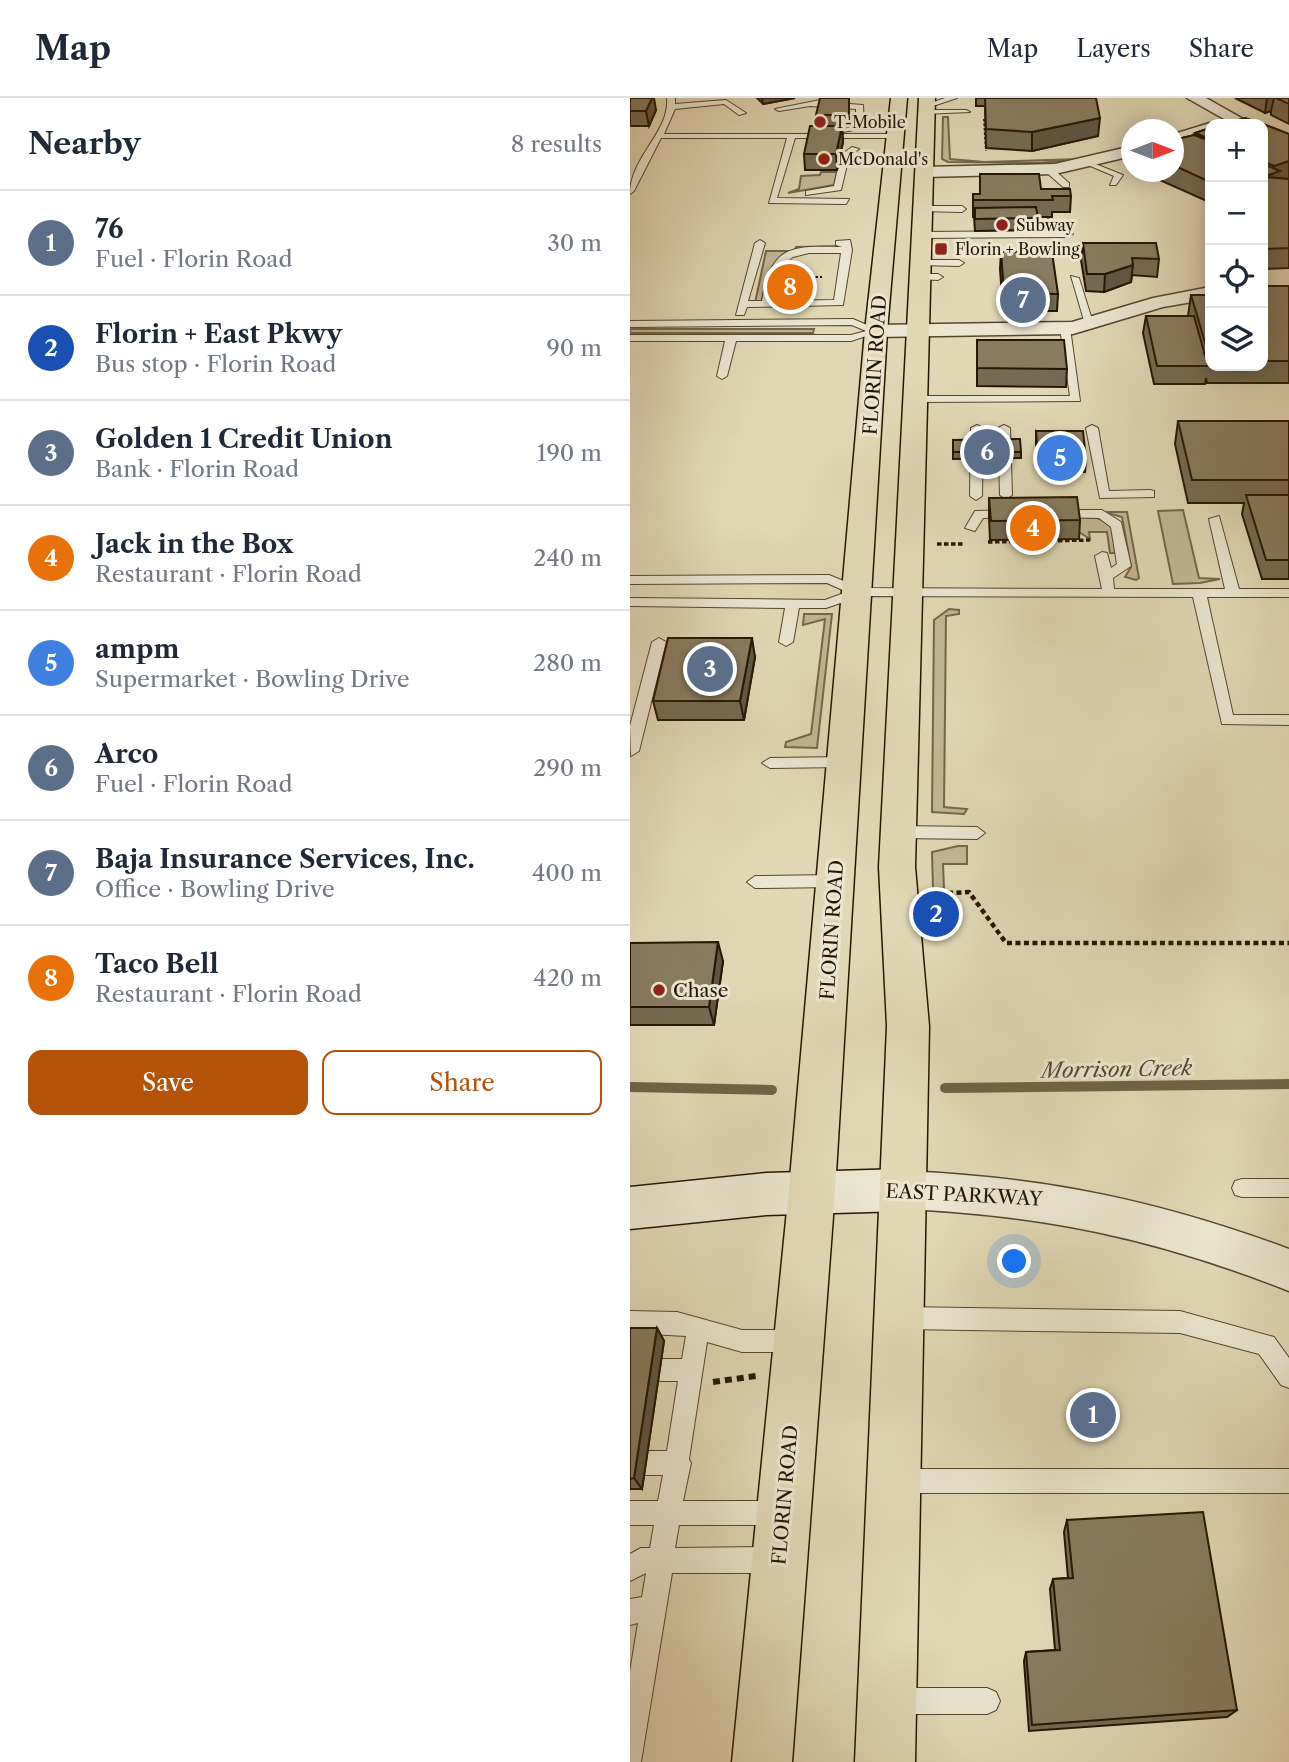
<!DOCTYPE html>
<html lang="en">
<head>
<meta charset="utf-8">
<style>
	:root { --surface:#fff; --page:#f2f2f3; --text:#1f2937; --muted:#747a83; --line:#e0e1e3; --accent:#b45309 }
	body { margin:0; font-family:"Libre Caslon Text",serif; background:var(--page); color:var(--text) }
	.controls { position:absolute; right:21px; top:21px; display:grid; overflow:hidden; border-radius:14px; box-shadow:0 4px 18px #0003 }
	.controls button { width:63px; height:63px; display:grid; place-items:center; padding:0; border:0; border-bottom:2px solid var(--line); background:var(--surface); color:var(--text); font:35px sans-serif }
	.compass { position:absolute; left:491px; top:21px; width:63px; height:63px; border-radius:50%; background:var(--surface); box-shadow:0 4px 18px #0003; rotate:90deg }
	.you { position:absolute; left:385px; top:1164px; width:24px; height:24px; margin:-18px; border:5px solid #fff; border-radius:50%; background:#1a73e8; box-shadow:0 0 0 10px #1a73e833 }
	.badge { display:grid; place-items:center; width:46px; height:46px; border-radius:50%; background:var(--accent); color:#fff; font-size:23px; font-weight:700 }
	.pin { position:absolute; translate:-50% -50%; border:4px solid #fff; box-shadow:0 2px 7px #0006 }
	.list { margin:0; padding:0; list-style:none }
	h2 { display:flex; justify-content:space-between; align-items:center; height:91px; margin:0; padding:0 28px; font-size:30px }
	h2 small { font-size:23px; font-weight:400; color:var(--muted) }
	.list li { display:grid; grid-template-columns:46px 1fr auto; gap:21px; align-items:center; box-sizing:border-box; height:105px; padding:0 28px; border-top:2px solid var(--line) }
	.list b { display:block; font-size:26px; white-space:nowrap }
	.list p { margin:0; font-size:23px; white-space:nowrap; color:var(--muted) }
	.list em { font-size:23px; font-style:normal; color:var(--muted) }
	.actions { display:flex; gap:14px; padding:21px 28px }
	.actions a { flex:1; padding:16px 0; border:2px solid var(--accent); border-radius:14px; text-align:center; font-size:24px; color:var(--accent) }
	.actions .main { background:var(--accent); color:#fff }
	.icon { flex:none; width:38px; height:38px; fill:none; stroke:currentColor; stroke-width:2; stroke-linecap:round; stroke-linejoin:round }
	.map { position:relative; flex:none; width:659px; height:1664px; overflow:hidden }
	header { display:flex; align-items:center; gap:42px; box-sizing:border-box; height:98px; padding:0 35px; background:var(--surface); border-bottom:2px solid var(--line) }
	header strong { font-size:33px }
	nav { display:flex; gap:38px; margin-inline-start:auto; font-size:24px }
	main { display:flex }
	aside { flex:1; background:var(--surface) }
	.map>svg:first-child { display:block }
	.green { fill:#c2b797; stroke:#74664c; stroke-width:2 }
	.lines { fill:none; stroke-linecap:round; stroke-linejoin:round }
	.stream { stroke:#716348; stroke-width:10 }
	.lane-casing { stroke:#56462e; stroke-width:2 }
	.street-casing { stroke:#56462e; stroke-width:3 }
	.secondary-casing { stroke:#271600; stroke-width:3 }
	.primary-casing { stroke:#271600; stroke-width:3 }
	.path-far3 { stroke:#271600; stroke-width:2; stroke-dasharray:2.5 2; stroke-linecap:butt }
	.path-far2 { stroke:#271600; stroke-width:3.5; stroke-dasharray:4.5 2.5; stroke-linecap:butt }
	.path-far1 { stroke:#271600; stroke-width:4.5; stroke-dasharray:5 3.5; stroke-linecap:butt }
	.path { stroke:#271600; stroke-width:6; stroke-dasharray:7 5; stroke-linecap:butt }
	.lane { fill:#ece6d0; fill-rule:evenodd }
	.street { fill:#ece6d0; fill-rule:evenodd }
	.secondary { fill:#ece6d0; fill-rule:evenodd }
	.primary { fill:#e2d8b6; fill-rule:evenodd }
	.wall { fill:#756a52; stroke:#271600; stroke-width:2 }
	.shaded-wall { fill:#5f5642; stroke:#271600; stroke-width:2 }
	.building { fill:#887b5f; stroke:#271600; stroke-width:2 }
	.poi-dot { fill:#8f2418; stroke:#ece6d0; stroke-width:2.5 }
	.labels { text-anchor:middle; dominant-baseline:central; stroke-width:6; stroke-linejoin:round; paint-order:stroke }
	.far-poi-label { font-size:16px; fill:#271600; stroke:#ece6d0; text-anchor:start }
	.street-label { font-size:19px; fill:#271600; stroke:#ece6d0 }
	.poi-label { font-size:19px; fill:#271600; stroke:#ece6d0; text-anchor:start }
	.water-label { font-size:21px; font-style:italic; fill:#584930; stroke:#ece6d0 }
</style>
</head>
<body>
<header>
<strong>Map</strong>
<nav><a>Map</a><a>Layers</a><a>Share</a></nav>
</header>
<main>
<aside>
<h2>Nearby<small>8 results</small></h2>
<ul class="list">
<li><span class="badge" style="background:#5c6f8a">1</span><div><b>76</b><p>Fuel · Florin Road</p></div><em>30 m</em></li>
<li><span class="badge" style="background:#1a4fb4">2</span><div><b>Florin + East Pkwy</b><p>Bus stop · Florin Road</p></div><em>90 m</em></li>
<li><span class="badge" style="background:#5c6f8a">3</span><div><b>Golden 1 Credit Union</b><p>Bank · Florin Road</p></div><em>190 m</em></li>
<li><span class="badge" style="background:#e8710a">4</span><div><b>Jack in the Box</b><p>Restaurant · Florin Road</p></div><em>240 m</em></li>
<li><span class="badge" style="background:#3f7fe0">5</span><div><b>ampm</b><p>Supermarket · Bowling Drive</p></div><em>280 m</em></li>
<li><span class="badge" style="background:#5c6f8a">6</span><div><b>Arco</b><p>Fuel · Florin Road</p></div><em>290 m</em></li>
<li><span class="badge" style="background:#5c6f8a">7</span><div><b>Baja Insurance Services, Inc.</b><p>Office · Bowling Drive</p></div><em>400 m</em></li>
<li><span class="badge" style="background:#e8710a">8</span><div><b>Taco Bell</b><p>Restaurant · Florin Road</p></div><em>420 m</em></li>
</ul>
<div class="actions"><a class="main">Save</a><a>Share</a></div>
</aside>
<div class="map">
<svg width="659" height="1664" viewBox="0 0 659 1664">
	<rect width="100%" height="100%" fill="#e2d8b6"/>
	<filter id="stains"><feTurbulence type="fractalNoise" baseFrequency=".00286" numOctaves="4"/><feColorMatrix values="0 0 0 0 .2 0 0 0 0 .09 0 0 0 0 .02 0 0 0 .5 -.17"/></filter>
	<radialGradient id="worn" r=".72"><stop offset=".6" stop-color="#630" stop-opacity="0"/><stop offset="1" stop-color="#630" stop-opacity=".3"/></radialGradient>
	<path class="green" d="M313 19H318L320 61 354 64 451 61 411 65 318 64 312 61Z
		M191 74H207L204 87 158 95 169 91 171 78 190 77Z
		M210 148C205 151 197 152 189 152 144 158 142 160 131 205H125L136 153H165L166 149Z
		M0 231H184L183 235H0Z
		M553 412 569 480 590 481 570 485 543 486 528 413Z
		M474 414H497L509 480 506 482 495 479 501 469 492 419Z
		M448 419 467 420 482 426 485 455H480L477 434H459L460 441 449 434Z
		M319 511 329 512V516L316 518 314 709 337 711 334 716 302 714 304 522Z
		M174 516H202L187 650 155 649 156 644 181 636 195 521 173 527Z
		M328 748H337V766H313L314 790 303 791 302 754Z"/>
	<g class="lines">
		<path class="stream" d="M0 989 142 992
			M315 990 659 986"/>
		<g class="lane-casing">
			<path id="lane" d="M37 0H45V6L96 2 116 15 109 17 94 6 45 11 34 36H265L269 38 265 40H165L147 100 219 101 216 106 139 105 157 40H31L4 93 0 96C0 59 40 34 37 0Z
				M315 0H327L297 10 293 8Z
				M190 2 193 4 233 7 234 30 213 34 209 32 226 28V11L180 8 149 13 145 11Z
				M296 12H336L340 14 293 16Z
				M222 49 229 51 219 58 211 92 176 97V93L204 88 211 57Z
				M458 63 493 77 486 87H480L484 78 458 67Z
				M416 70H422L439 85V89H433L416 74Z
				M293 108H332L336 111 332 114 290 113Z
				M418 121 443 136 438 139 292 140 287 137 292 134 427 133 415 126Z
				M130 142 135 145 118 203H132C142 147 159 148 212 149L206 147V143L220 142 222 152 213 207 117 209 114 217H106L125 145ZM179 155H211L204 202 142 203 150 169 163 159Z
				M291 162H329L334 165 329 168 288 167V163Z
				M291 176H308L313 179 308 182 288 181V177Z
				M441 178 449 180 464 228 455 226Z
				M223 221 251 233 221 243H106L97 278 92 281 87 278 95 243H0V237H221L236 233 222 227 0 229V223Z
				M435 227 440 230 450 303 286 304 280 301 286 298H440L430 230Z
				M347 327 353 330 352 398 346 402 340 398 341 330Z
				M374 327 380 330 382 397 376 401 370 397 368 330Z
				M462 327 468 330 479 393 520 392 524 393V399L470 400 456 330Z
				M381 412 387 416 385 419 353 420 345 433 335 430 345 413Z
				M427 412H472L491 424 501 468 483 480 484 491H595L579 421 589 418 609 491H659V499H577L603 617H659V627L592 626 563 499 231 498 196 510H169L163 544 156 548 149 544 155 510 0 508V500L195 502 217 494 197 485 0 486V478L199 477 231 490 472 491 465 458 472 454 477 455 481 470 487 466 481 429 469 420 423 419 421 416Z
				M29 540 36 544 9 653 1 658 0 628 22 544Z
				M215 659 223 664 215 669 140 670 132 665 140 660Z
				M268 728 347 729 355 735 347 741 268 740 260 734Z
				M205 777 213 783 205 789 125 790 117 784 125 778Z
				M612 1081H659V1099H612L605 1097 602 1090 605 1083Z
				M272 1209 550 1213 644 1239 659 1260V1290L651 1287 629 1256 550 1235 272 1231 264 1228 261 1220 264 1212Z
				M0 1213 47 1214 112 1232H166L174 1235 177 1243 174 1251 166 1254H112L77 1244 59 1361 61 1365 53 1403H151L160 1406 163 1415 160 1424 151 1427H49L45 1450 145 1449 154 1453 158 1462 154 1471 145 1475H42L11 1664H0V1574L8 1525 0 1527V1501L12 1499 16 1475 0 1483V1456L11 1450H20L24 1427H0V1403H28L33 1377H16L8 1373 4 1365 8 1357 16 1353H37L48 1283H30L22 1280 19 1272 22 1264 30 1261H52L56 1238 0 1235Z
				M267 1371H659V1395H267L258 1392 255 1383 258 1374Z
				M262 1590H357L366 1594 370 1603 366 1612 357 1616H262L253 1612 249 1603 253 1594Z"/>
		</g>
		<g class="street-casing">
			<path id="street" d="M557 0H576L622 26H603Z
				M580 25 584 26H580V35L544 46V36Z
				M502 48V58L425 76 294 79 286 74 294 69 425 66Z
				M580 189V201L533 209 443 236 246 239 236 233 246 227 442 224 523 200Z
				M273 1073C414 1079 527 1102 659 1151V1193C527 1141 415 1117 273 1111L258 1105 252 1092 258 1079Z"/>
		</g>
		<g class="secondary-casing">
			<path id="secondary" d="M273 1071 289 1077 296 1092 289 1107 273 1113 136 1117 0 1131V1089L136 1075Z"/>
		</g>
		<g class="primary-casing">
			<path id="primary" d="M261 0H277L257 233 205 1092 162 1664H102L159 1092 235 233Z
				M289 0H305L285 769 299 928 285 1664H225L257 928 249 769Z"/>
		</g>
		<path class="path-far3" d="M354 21 356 53
			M172 179H192"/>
		<path class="path-far2" d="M358 444 460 442
			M307 446H333"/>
		<path class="path-far1" d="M301 796 339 794 376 845H659"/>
		<path class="path" d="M83 1284 126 1278"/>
		<use href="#lane" class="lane"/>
		<use href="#street" class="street"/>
		<use href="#secondary" class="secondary"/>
		<use href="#primary" class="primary"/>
	</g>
	<path class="wall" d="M0 0 26 12 19 28H0Z
		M127 0H165L133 6Z
		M219 0V28H187L186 17Z
		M346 0H466L468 38 402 53 356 50 355 8H346Z
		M605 0H659V26L641 17V13L635 15Z
		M633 26 659 36V170L633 171Z
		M212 28 213 44 207 72H175L174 56Z
		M580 30V104H579L512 74H543V42L565 37V35Z
		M350 76 441 98 440 114H422V119H408V132L345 133 344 119H343V96H350Z
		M453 145 529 161 527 179 502 177 501 184 474 194 456 193 451 162Z
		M371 154 428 196 427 213H373L370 171Z
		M176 180 172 198H143L142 186Z
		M633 188H659V285H577L576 280 575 286H524L513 235 516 218H558L561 197H580V268H633Z
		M347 242 437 271 436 289 347 288Z
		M548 323H659V481H632L612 416 614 405H558L545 346Z
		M406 333 456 361 455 374H408L406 346Z
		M323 342 391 354V360L323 361Z
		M359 400 450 422 449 441 360 442 359 419Z
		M125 559 114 622H28L23 603Z
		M0 845 93 863 84 927H0Z
		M0 1230H27L34 1243 12 1391H0Z
		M437 1422 607 1612 597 1619 399 1633 394 1563 396 1554 425 1552 420 1491 423 1481 438 1480 434 1434Z"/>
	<path class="shaded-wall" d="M22 0H24L26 12 19 28 16 13Z
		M132 0H165L133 6Z
		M637 0H644L641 13 635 15Z
		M470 20 468 38 402 53V34Z
		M212 28 213 44 207 72 206 56Z
		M659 63V81L633 79 643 76 644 68Z
		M503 167 501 184 474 194 475 176Z
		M175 168 176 180 172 198 171 186Z
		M122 540 125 559 114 622 110 603Z
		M88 844 93 863 84 927 79 909Z
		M27 1230 34 1243 12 1391 4 1380Z"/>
	<path class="building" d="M0 0H22L16 13H0Z
		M190 0H219V17H186Z
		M355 0H466L470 20 402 34 356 31Z
		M646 0H659V6Z
		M615 20 633 26H594Z
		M633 26 659 36V63L644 68 633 63Z
		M180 28H212L206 56H174Z
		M580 30V41L565 35Z
		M564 37 580 43V84L543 67V42Z
		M633 66 650 73 633 79Z
		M350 76H409L411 91H440L441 98H422L423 102H343V96H350Z
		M633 79 659 81V150L633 151Z
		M406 109 408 120 345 121V110Z
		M453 145H526L529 161 502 160 503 167 475 176H457Z
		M371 154H422L428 196 374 195Z
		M146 168H175L171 186H142Z
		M633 188H659V263H633Z
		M561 197H580V261Z
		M516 218H564L578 268H527Z
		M347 242H434L437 271 347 270Z
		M548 323H659V382H562Z
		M406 333H453L456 361H408Z
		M390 341 391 354H323V342Z
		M616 397H659V462H636Z
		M447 399 450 422 361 423 359 400Z
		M38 540H122L110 603H23Z
		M88 844 79 909H0V845Z
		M0 1230H27L4 1380 0 1381Z
		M573 1414 607 1612 402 1627 396 1554 430 1552 423 1481 443 1480 437 1422Z"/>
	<g class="poi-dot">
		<circle cx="190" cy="24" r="7"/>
		<circle cx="194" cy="61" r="7"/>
		<circle cx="372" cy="127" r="7"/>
		<rect x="304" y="144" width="14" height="14" rx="3.5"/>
		<circle cx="29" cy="892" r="7"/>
	</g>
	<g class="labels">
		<g class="far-poi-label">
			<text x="204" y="24">T-Mobile</text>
			<text x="208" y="61">McDonald's</text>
			<text x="386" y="127">Subway</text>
			<text x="325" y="151">Florin + Bowling</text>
		</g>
		<g class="street-label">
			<text transform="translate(245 267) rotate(-86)">FLORIN ROAD</text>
			<text transform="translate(202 832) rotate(-86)">FLORIN ROAD</text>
			<text transform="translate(334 1097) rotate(3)">EAST PARKWAY</text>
			<text transform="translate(155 1397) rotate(-85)">FLORIN ROAD</text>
		</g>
		<g class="poi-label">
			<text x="43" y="892">Chase</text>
		</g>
		<g class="water-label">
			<text transform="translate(487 971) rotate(-1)">Morrison Creek</text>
		</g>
	</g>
	<rect width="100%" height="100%" filter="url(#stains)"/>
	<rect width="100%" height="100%" fill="url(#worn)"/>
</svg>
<div class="controls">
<button>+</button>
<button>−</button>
<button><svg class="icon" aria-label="locate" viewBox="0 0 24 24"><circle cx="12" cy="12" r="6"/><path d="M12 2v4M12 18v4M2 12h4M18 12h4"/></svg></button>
<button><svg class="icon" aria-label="layers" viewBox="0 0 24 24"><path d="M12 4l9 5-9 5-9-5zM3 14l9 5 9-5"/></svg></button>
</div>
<svg class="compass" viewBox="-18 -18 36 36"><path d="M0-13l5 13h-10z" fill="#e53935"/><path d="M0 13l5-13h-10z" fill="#747a83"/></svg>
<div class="you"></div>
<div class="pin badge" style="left:463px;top:1317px;background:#5c6f8a">1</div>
<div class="pin badge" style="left:306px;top:816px;background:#1a4fb4">2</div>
<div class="pin badge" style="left:80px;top:571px;background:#5c6f8a">3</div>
<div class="pin badge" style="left:403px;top:430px;background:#e8710a">4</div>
<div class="pin badge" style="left:430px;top:360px;background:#3f7fe0">5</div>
<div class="pin badge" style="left:357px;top:354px;background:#5c6f8a">6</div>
<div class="pin badge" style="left:393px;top:202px;background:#5c6f8a">7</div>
<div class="pin badge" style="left:160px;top:189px;background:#e8710a">8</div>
</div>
</main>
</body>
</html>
